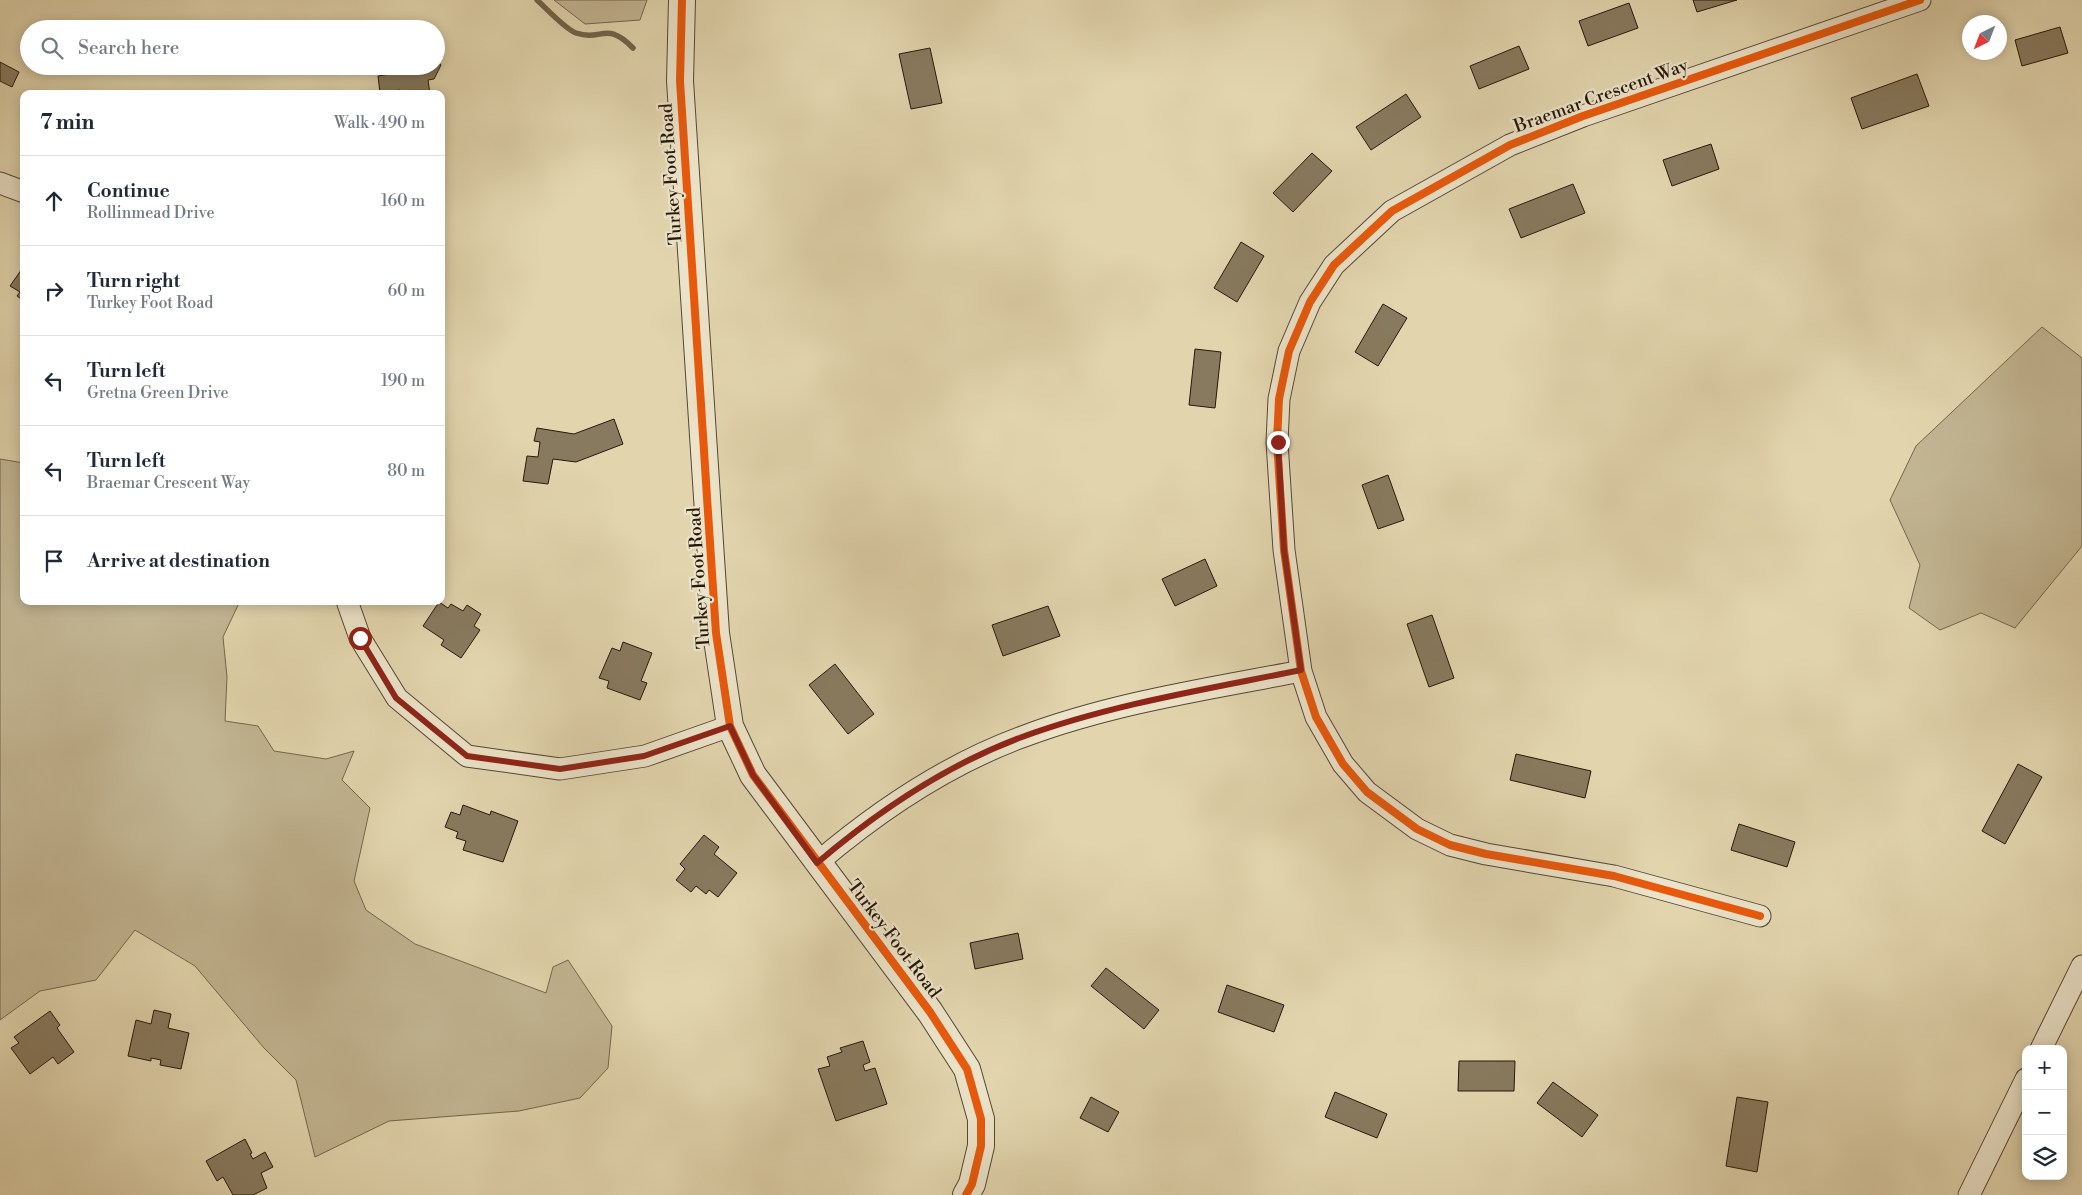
<!DOCTYPE html>
<html lang="en">
<head>
<meta charset="utf-8">
<style>
	:root { --surface:#fff; --page:#f2f2f3; --text:#1f2937; --muted:#747a83; --line:#e0e1e3 }
	body { margin:0; font-family:"Libre Bodoni",serif; background:var(--page); color:var(--text) }
	.controls { position:absolute; right:15px; bottom:15px; display:grid; overflow:hidden; border-radius:10px; box-shadow:0 2px 12px #0003 }
	.controls button { width:45px; height:45px; display:grid; place-items:center; padding:0; border:0; border-bottom:1px solid var(--line); background:var(--surface); color:var(--text); font:25px sans-serif }
	.compass { position:absolute; left:1962px; top:15px; width:45px; height:45px; border-radius:50%; background:var(--surface); box-shadow:0 2px 12px #0003; rotate:222deg }
	.stop { position:absolute; width:15px; height:15px; margin:-11px; border:4px solid #8f2418; border-radius:50%; background:#fff }
	.stop.end { background:#8f2418; border-color:#fff; box-shadow:0 1px 5px #0008 }
	.list { margin:0; padding:0; list-style:none }
	h2 { display:flex; justify-content:space-between; align-items:center; height:65px; margin:0; padding:0 20px; font-size:21px }
	h2 small { font-size:16px; font-weight:400; color:var(--muted) }
	.list li { display:grid; grid-template-columns:32px 1fr auto; gap:15px; align-items:center; box-sizing:border-box; height:90px; padding:0 20px; border-top:1px solid var(--line) }
	.list b { display:block; font-size:19px; white-space:nowrap }
	.list p { margin:0; font-size:16px; white-space:nowrap; color:var(--muted) }
	.list em { font-size:16px; font-style:normal; color:var(--muted) }
	.icon { flex:none; width:28px; height:28px; fill:none; stroke:currentColor; stroke-width:2; stroke-linecap:round; stroke-linejoin:round }
	.map { position:relative; flex:none; width:2082px; height:1195px; overflow:hidden }
	.search { position:absolute; background:var(--surface); box-shadow:0 2px 12px #0003; left:20px; top:20px; width:425px; height:55px; display:flex; align-items:center; gap:12px; box-sizing:border-box; padding:0 18px; border-radius:28px; color:var(--muted); font-size:19px }
	.panel { position:absolute; background:var(--surface); box-shadow:0 2px 12px #0003; left:20px; top:90px; width:425px; height:515px; border-radius:10px }
	.map>svg:first-child { display:block }
	.green { fill:#c2b592; stroke:#74664e }
	.lines { fill:none; stroke-linecap:round; stroke-linejoin:round }
	.stream { stroke:#71634a; stroke-width:5.5 }
	.building { fill:#887a5f; stroke:#271809 }
	.minor-casing { stroke:#564732; stroke-width:23 }
	.tertiary-casing { stroke:#564732; stroke-width:28 }
	.minor { stroke:#ece4ca; stroke-width:21 }
	.tertiary { stroke:#ece4ca; stroke-width:26 }
	.cycleway-casing { stroke:#ece4ca; stroke-width:11 }
	.cycleway { stroke:#e8590c; stroke-width:8 }
	.route { stroke:#8f2418; stroke-width:6 }
	.labels { text-anchor:middle; dominant-baseline:central; stroke-width:4.5; stroke-linejoin:round; paint-order:stroke }
	.street-label { font-size:18px; fill:#271809; stroke:#ece4ca }
</style>
</head>
<body>
<div class="map">
<svg width="2082" height="1195" viewBox="0 0 2082 1195">
	<rect width="100%" height="100%" fill="#e2d5ae"/>
	<filter id="stains"><feTurbulence type="fractalNoise" baseFrequency=".004" numOctaves="4"/><feColorMatrix values="0 0 0 0 .2 0 0 0 0 .09 0 0 0 0 .02 0 0 0 .5 -.17"/></filter>
	<radialGradient id="worn" r=".72"><stop offset=".6" stop-color="#630" stop-opacity="0"/><stop offset="1" stop-color="#630" stop-opacity=".3"/></radialGradient>
	<path class="green" d="M554 0H647L640 20 585 24Z
		M2042 327 2082 358V546L2015 628 1981 613 1940 630 1909 608 1920 565 1890 500 1916 446Z
		M0 459 24 463V601H240L223 637 227 677 225 721 258 726 274 751 326 759 354 751 342 780 370 808 354 881 366 910 415 944 546 993 553 967 568 960 612 1026 608 1068 580 1098 519 1111 389 1121 315 1157 296 1080 264 1048 195 966 135 930 96 980 40 991 0 1020Z"/>
	<g class="lines">
		<path class="stream" d="M537 0C547 9 565 29 576 33 602 42 606 20 633 48"/>
	</g>
	<path class="building" d="M1693 0H1737L1697 12Z
		M1629 3 1638 28 1588 46 1579 21Z
		M2060 27 2068 53 2022 66 2015 40Z
		M1519 46 1529 69 1479 89 1470 66Z
		M930 48 942 103 911 109 899 54Z
		M436 59 441 65 434 79 428 80 430 94H400V90L380 93 378 76 396 73 395 66H436Z
		M0 62 19 72 12 87 0 81Z
		M1917 74 1929 106 1862 129 1851 98Z
		M1406 94 1421 117 1371 150 1356 127Z
		M1711 144 1719 169 1672 186 1663 160Z
		M1312 153 1332 171 1293 212 1273 193Z
		M1573 184 1585 213 1521 238 1509 209Z
		M1241 242 1264 256 1237 302 1214 288Z
		M24 266V301L17 296 20 292 10 286Z
		M1383 304 1407 318 1378 366 1355 352Z
		M1195 349 1221 352 1215 408 1189 405Z
		M614 419 623 444 576 462 553 459 548 484 523 481 527 456 538 457 540 442 534 441 537 428 574 434Z
		M1388 475 1404 520 1378 529 1362 485Z
		M1205 559 1217 586 1175 606 1162 579Z
		M439 602 448 608 451 604 463 611 467 605 481 614 474 626 480 630 461 658 441 645 444 640 423 626Z
		M1048 606 1060 636 1003 656 992 625Z
		M1432 615 1454 678 1429 687 1407 624Z
		M623 642 652 653 641 681 647 683 640 700 607 688 609 681 599 678 612 648 620 651Z
		M835 664 874 714 848 734 809 685Z
		M1516 754 1591 771 1585 798 1510 780Z
		M2018 764 2042 777 2005 844 1982 831Z
		M463 805 490 815 491 811 518 821 503 862 463 850 466 841 456 838 458 832 445 827 451 812 460 815Z
		M1739 824 1795 842 1787 867 1731 850Z
		M704 835 719 847 714 854 737 873 718 897 709 890 706 894 696 886 691 892 676 880 685 869 680 864Z
		M1018 933 1023 959 975 969 970 943Z
		M1106 968 1159 1010 1144 1029 1091 986Z
		M1227 985 1284 1005 1274 1032 1218 1012Z
		M154 1010 171 1014 168 1028 189 1033 181 1069 160 1065 161 1060 151 1058V1061L128 1056 136 1020 151 1024Z
		M50 1011 60 1025 57 1028 74 1052 58 1064 53 1057 30 1074 11 1048 19 1043 14 1037Z
		M863 1041 870 1062 863 1065 865 1071 875 1068 887 1104 836 1121 818 1069 830 1066 827 1057 842 1052 840 1048Z
		M1459 1061H1515L1514 1091H1458Z
		M1553 1082 1598 1115 1582 1137 1537 1103Z
		M1335 1092 1387 1114 1377 1138 1325 1117Z
		M1091 1097 1119 1112 1108 1132 1080 1118Z
		M1737 1097 1768 1102 1757 1172 1726 1166Z
		M245 1139 252 1153 250 1154 253 1159 265 1152 273 1167 261 1173 267 1188 253 1195H233L223 1177 217 1181 206 1161Z"/>
	<g class="lines">
		<g class="minor-casing">
			<path id="minor" d="M0 183 24 192
				M347 601 360 638 397 698 467 756 560 769 645 756 730 726
				M817 863C878 811 946 765 1022 737 1112 703 1208 689 1301 671
				M1760 916 1614 876 1486 854 1450 845 1417 829 1367 792 1343 764 1316 717 1301 671 1284 550 1277 442 1279 399 1289 351 1310 302 1334 265 1392 211 1510 145 1583 116 1920 0
				M2041 1049 2082 966
				M1969 1195 2026 1079"/>
		</g>
		<g class="tertiary-casing">
			<path id="tertiary" d="M682 0 680 81 709 528 716 633 730 726 753 775 930 1012 967 1069 981 1119V1146L972 1184 966 1195"/>
		</g>
		<use href="#minor" class="minor"/>
		<use href="#tertiary" class="tertiary"/>
		<g class="cycleway-casing">
			<path id="cycleway" d="M682 0 680 81 709 528 716 633 730 726 753 775 930 1012 967 1069 981 1119V1146L972 1184 966 1195
				M1760 916 1614 876 1486 854 1450 845 1417 829 1367 792 1343 764 1316 717 1301 671 1284 550 1277 442 1279 399 1289 351 1310 302 1334 265 1392 211 1510 145 1583 116 1920 0"/>
		</g>
		<use href="#cycleway" class="cycleway"/>
	</g>
	<g class="lines">
		<path class="route" d="M360 638 396 698 467 756 560 769 644 756 730 726 753 775 817 863C878 811 946 765 1022 737 1112 704 1208 689 1301 670L1284 550 1278 442"/>
	</g>
	<g class="labels">
		<g class="street-label">
			<text transform="translate(1601 96) rotate(-20)">Braemar Crescent Way</text>
			<text transform="translate(671 174) rotate(-94)">Turkey Foot Road</text>
			<text transform="translate(699 578) rotate(-94)">Turkey Foot Road</text>
			<text transform="translate(894 939) rotate(53)">Turkey Foot Road</text>
		</g>
	</g>
	<rect width="100%" height="100%" filter="url(#stains)"/>
	<rect width="100%" height="100%" fill="url(#worn)"/>
</svg>
<div class="controls">
<button>+</button>
<button>−</button>
<button><svg class="icon" aria-label="layers" viewBox="0 0 24 24"><path d="M12 4l9 5-9 5-9-5zM3 14l9 5 9-5"/></svg></button>
</div>
<svg class="compass" viewBox="-18 -18 36 36"><path d="M0-13l5 13h-10z" fill="#e53935"/><path d="M0 13l5-13h-10z" fill="#747a83"/></svg>
<div class="stop" style="left:360px;top:638px"></div>
<div class="stop end" style="left:1278px;top:442px"></div>
<div class="search"><svg class="icon" aria-label="search" viewBox="0 0 24 24"><circle cx="10" cy="10" r="6"/><path d="M15 15l6 6"/></svg>Search here</div>
<section class="panel">
<h2>7 min<small>Walk · 490 m</small></h2>
<ul class="list">
<li><svg class="icon" aria-label="ahead" viewBox="0 0 24 24"><path d="M12 20V5M6 11l6-6 6 6"/></svg><div><b>Continue</b><p>Rollinmead Drive</p></div><em>160 m</em></li>
<li><svg class="icon" aria-label="right" viewBox="0 0 24 24"><path d="M7 20v-9h11M14 6l5 5-5 5"/></svg><div><b>Turn right</b><p>Turkey Foot Road</p></div><em>60 m</em></li>
<li><svg class="icon" aria-label="left" viewBox="0 0 24 24"><path d="M17 20v-9H6M10 6l-5 5 5 5"/></svg><div><b>Turn left</b><p>Gretna Green Drive</p></div><em>190 m</em></li>
<li><svg class="icon" aria-label="left" viewBox="0 0 24 24"><path d="M17 20v-9H6M10 6l-5 5 5 5"/></svg><div><b>Turn left</b><p>Braemar Crescent Way</p></div><em>80 m</em></li>
<li><svg class="icon" aria-label="arrive" viewBox="0 0 24 24"><path d="M6 21V4h12l-3 4 3 4H6"/></svg><div><b>Arrive at destination</b></div></li>
</ul>
</section>
</div>
</body>
</html>
